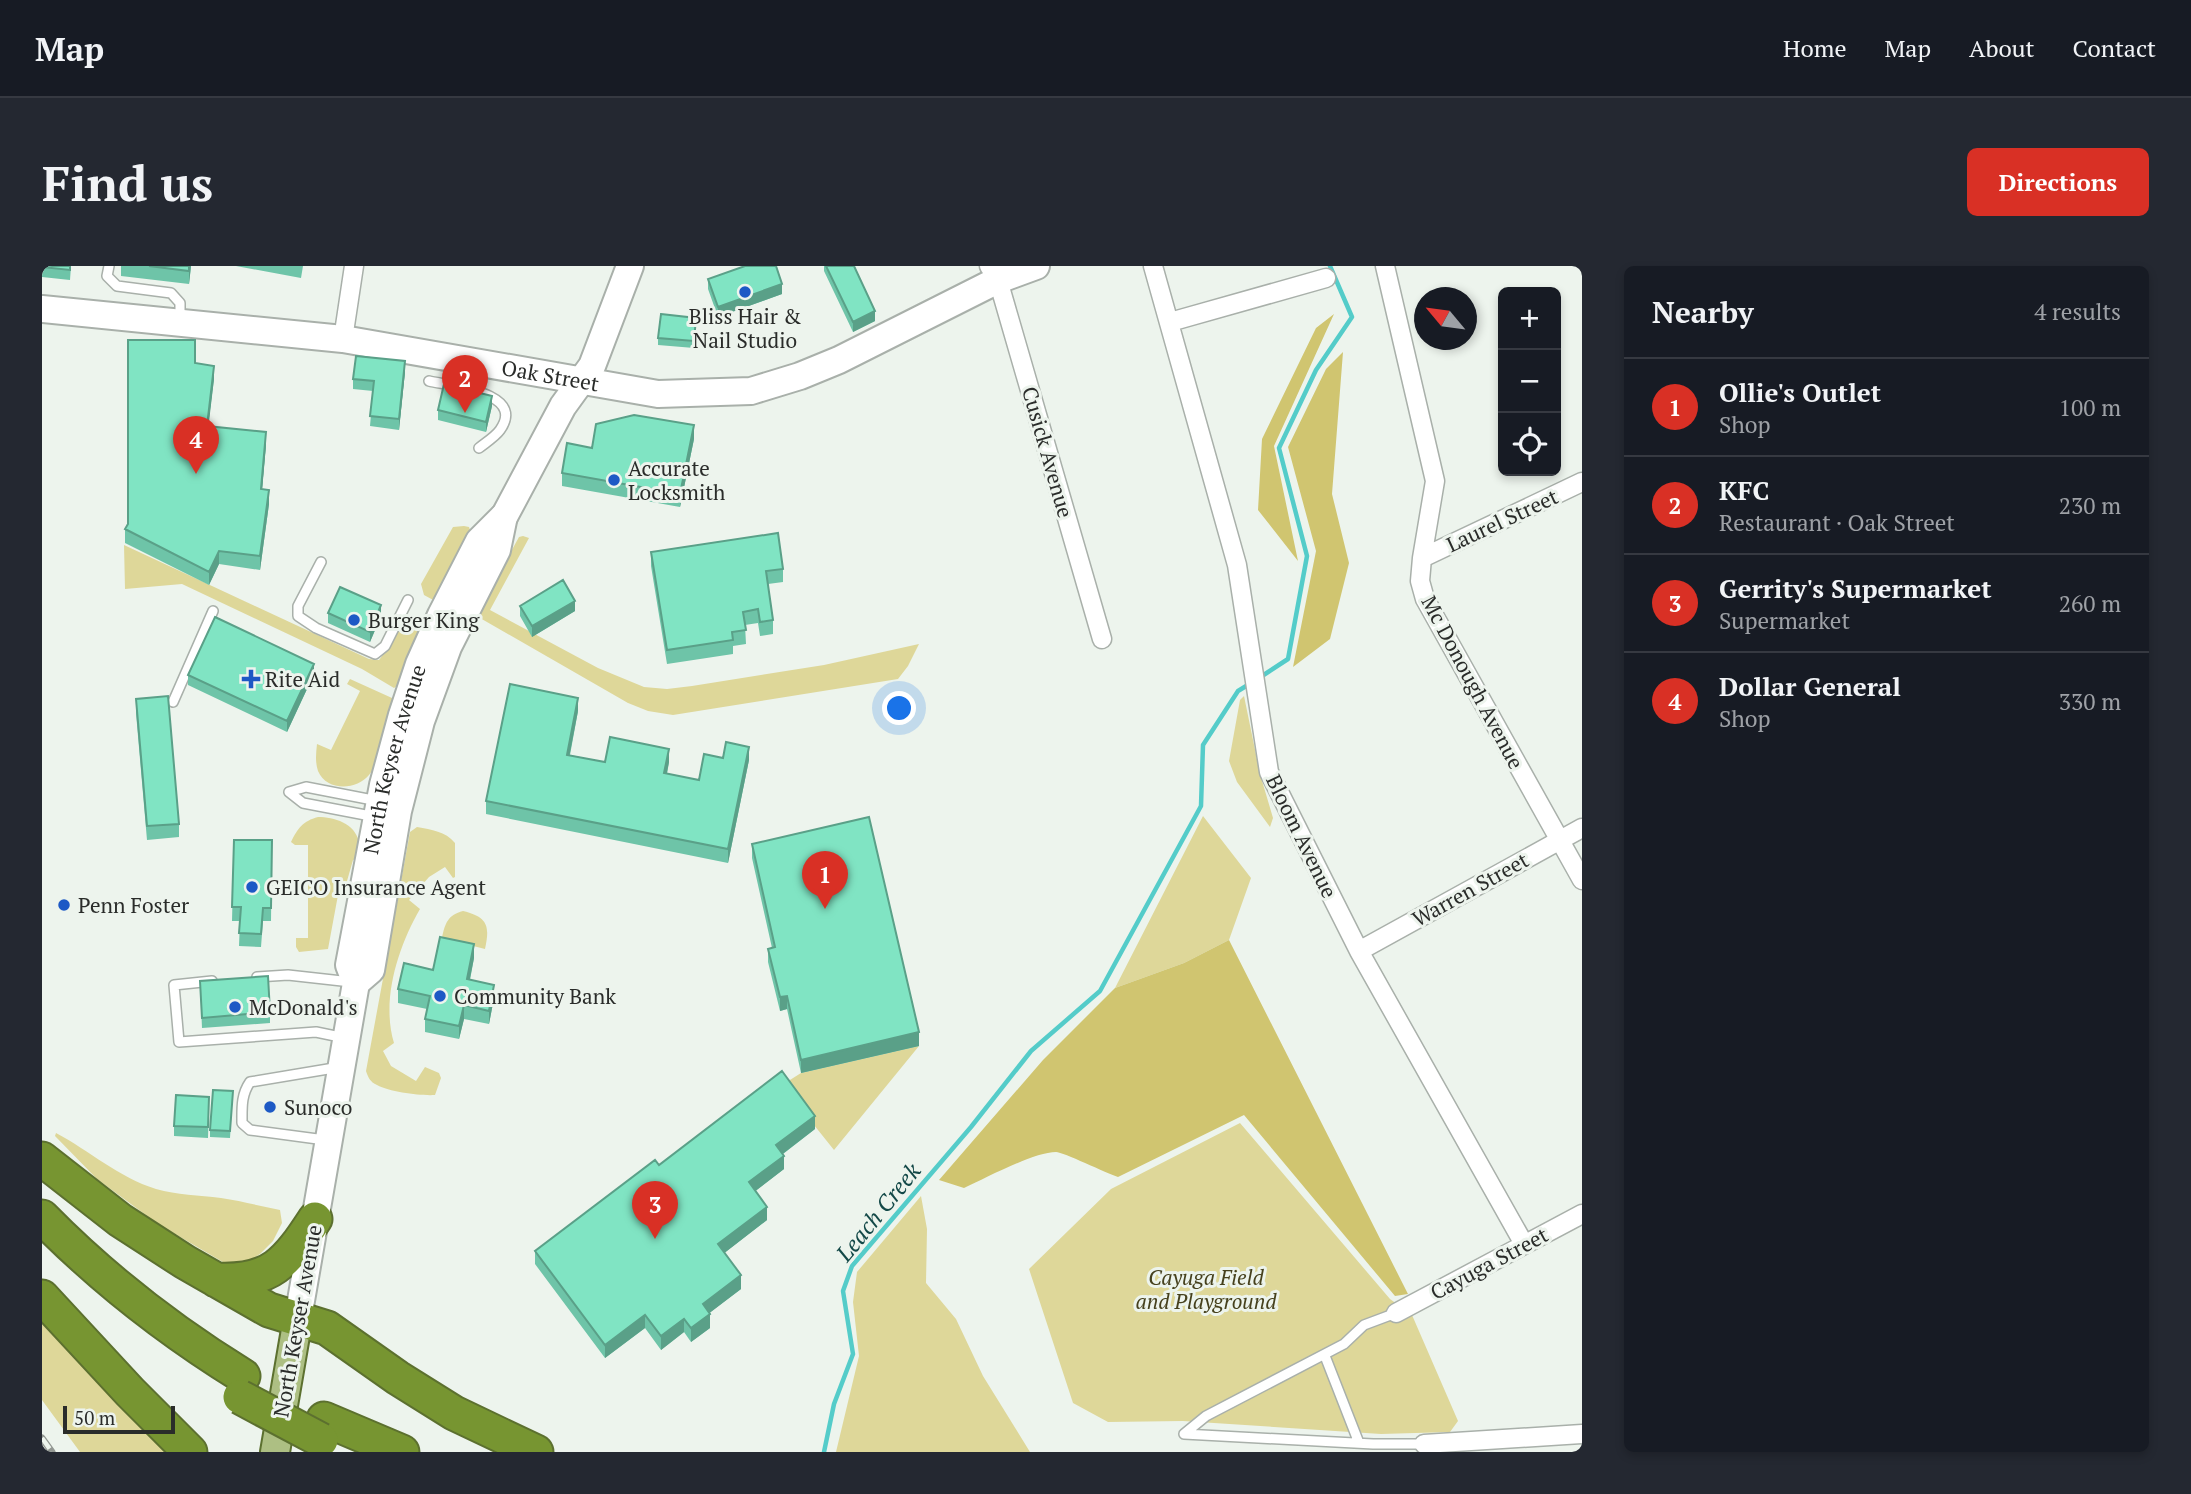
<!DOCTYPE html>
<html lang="en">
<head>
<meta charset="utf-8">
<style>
	:root { --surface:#171b24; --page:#242831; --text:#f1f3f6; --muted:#9ea1a6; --line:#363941; --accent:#d93025 }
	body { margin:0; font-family:"PT Serif",serif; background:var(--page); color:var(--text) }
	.controls { position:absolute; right:21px; top:21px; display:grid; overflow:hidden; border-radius:10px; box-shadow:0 4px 10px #0003 }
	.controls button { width:63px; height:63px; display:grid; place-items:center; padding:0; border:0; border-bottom:2px solid var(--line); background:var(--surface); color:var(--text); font:35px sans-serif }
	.compass { position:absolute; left:1372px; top:21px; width:63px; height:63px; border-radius:50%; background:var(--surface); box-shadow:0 4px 10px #0003; rotate:299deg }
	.scale { position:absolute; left:21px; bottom:18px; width:112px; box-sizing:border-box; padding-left:7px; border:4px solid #2a2c2a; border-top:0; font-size:19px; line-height:24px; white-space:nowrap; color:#2a2c2a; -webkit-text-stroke:5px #edf4ed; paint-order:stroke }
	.you { position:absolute; left:858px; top:443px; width:24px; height:24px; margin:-18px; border:5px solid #fff; border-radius:50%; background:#1a73e8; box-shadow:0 0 0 10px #1a73e833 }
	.badge { display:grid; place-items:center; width:46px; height:46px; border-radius:50%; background:var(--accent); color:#fff; font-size:23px; font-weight:700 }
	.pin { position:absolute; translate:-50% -58px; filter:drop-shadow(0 2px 4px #0008) }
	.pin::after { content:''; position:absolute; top:37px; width:24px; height:21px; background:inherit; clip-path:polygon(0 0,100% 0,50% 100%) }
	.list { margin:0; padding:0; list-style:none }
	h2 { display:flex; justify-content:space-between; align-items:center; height:91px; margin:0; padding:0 28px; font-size:30px }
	h2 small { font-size:23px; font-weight:400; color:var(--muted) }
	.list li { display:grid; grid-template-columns:46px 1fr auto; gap:21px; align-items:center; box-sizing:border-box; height:98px; padding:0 28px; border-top:2px solid var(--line) }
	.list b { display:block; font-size:26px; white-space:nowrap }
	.list p { margin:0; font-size:23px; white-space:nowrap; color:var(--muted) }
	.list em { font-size:23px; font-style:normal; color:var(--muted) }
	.icon { flex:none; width:38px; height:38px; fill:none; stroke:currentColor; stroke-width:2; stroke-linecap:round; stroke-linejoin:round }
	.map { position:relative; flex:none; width:1540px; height:1186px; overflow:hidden; border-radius:10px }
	header { display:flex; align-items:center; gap:42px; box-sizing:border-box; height:98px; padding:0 35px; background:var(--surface); border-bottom:2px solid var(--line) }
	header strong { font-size:33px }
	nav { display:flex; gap:38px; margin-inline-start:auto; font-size:24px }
	.intro { display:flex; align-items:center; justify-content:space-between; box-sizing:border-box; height:168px; padding:0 42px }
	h1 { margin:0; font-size:49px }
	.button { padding:18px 32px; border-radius:10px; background:var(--accent); color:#fff; font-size:24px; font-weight:700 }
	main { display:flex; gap:42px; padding:0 42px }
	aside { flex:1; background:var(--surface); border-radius:10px; box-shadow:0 4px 10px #0003 }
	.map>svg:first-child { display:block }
	.green { fill:#ded799 }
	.forest { fill:#d0c570 }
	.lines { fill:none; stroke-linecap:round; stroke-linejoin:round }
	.stream { stroke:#54ccc9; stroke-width:4.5 }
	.lane-casing { stroke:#a9b0aa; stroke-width:12 }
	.street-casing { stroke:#a9b0aa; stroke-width:21 }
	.secondary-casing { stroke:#a9b0aa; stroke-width:30 }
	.primary-casing { stroke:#5c702f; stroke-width:32 }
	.highway-casing { stroke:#5c702f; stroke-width:37 }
	.lane { stroke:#fff; stroke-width:9 }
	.street { stroke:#fff; stroke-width:18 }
	.secondary { stroke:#fff; stroke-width:26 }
	.primary { stroke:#adbf83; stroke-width:28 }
	.highway { stroke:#779531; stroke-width:33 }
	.rail-casing { stroke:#919691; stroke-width:7 }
	.rail { stroke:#edf4ed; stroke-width:4.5; stroke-dasharray:13; stroke-linecap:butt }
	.highway-bridge-casing { stroke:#5c702f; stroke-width:37; stroke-linecap:butt }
	.highway-bridge { stroke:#779531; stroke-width:33 }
	.wall { fill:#6ec4a8 }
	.shaded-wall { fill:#5aa088 }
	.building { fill:#80e4c3; stroke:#5aa088; stroke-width:2 }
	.poi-dot { fill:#1d59c5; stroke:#edf4ed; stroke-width:2.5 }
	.labels { text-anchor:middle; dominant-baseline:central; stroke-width:6; stroke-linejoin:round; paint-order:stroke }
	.poi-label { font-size:21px; fill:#2a2c2a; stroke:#edf4ed; text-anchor:start }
	.street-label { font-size:21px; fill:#2a2c2a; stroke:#edf4ed }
	.park-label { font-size:21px; font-style:italic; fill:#46411d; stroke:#edf4ed }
	.water-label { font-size:23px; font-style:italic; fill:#144948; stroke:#edf4ed }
</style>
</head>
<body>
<header>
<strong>Map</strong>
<nav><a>Home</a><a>Map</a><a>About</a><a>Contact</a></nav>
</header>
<div class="intro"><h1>Find us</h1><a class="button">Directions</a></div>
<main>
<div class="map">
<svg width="1540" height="1186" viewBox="0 0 1540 1186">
	<rect width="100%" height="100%" fill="#edf4ed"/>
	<path class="green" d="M422 260 427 261 429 267 393 335 382 329 379 318 411 261Z
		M481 270 487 272 448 344 556 402 602 421 625 423 650 420 782 399 877 378 866 400 856 413 631 449 606 445 586 437 438 352V342L477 271Z
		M82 279 327 393 337 394C345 386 357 353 366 350 372 349 378 354 382 357L358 418 352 422 320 403 140 318 83 323Z
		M308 413 350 432 352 436C346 456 340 493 327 509 315 524 285 526 276 505 273 496 274 487 275 478L289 484 318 425 305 418Z
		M1202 430 1218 508 1231 552 1228 561 1195 516 1187 495 1198 434Z
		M1161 550 1209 612 1187 674 1142 697 1073 722Z
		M276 551C292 551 313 557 317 576 317 581 315 589 314 593L311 594 301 629H296L286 683 257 686 254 681V672H266V579H253L249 576C256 562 261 555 276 551Z
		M375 561C390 564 403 565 413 577V611L411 612 403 601 387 611 367 634 378 643C356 681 339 734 352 777L341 785 349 800 374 815 383 801 397 807 399 812 393 829C379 830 348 826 335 819 328 816 326 811 324 805L368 566Z
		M421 645C446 651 448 660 443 683L400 672C403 657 406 649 421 645Z
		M877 780 792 884 740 819 759 807Z
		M1198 857 1348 1033 1370 1049 1416 1155 1408 1166 1339 1168 1141 1155 1066 1156 1031 1137 987 1003 1069 923Z
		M14 867C48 885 76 911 114 923 135 929 157 929 179 932 199 935 218 940 238 944L240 957 231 975 218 988 200 999H186L116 958 55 913 13 870Z
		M879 930 885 963 884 1017 914 1053 941 1110 988 1186H794L817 1090 811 1036 815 1006Z
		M0 1057 125 1186H38L0 1134Z"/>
	<path class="forest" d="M1292 48 1232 180 1256 295 1216 244 1220 173 1274 62Z
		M1301 86 1290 228 1307 297 1288 373 1251 401 1274 285 1246 181 1284 103Z
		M1187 674 1366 1028 1353 1030 1202 849 1076 911C1064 907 1021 886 1014 886 992 886 944 912 922 922L897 914 1001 794 1073 722 1142 697Z"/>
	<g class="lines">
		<path class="stream" d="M1217 412 1246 393 1265 290 1237 182 1274 104 1310 51 1288 0
			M782 1186 792 1138 811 1088 801 1025 810 1000 929 861 989 785 1058 725 1159 540 1161 479 1196 425 1209 417"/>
		<g class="lane-casing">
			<path id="lane" d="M67 0 65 10 75 20 129 27 138 37V55
				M387 115C408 120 485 126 458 164 453 171 443 177 437 182
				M279 296 256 340V350L274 362 333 388 343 380 366 334
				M131 436 171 345
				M247 526 261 537 334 551
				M247 526 264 521 336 535
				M215 711 246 709 309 716
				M170 715 132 719 137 776 274 766 303 772
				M283 874 208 864 200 857C200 842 199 829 208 816L298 801
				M1283 1090 1317 1177
				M1142 1168 1164 1150 1302 1078 1322 1059 1354 1047
				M1142 1168 1331 1178H1382"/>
		</g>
		<g class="street-casing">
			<path id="street" d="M947 0 956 14 1060 373
				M1111 0 1195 299 1227 506 1317 685 1482 978
				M1343 0 1393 215 1380 292 1378 315 1383 333 1540 614
				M1128 56 1284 12
				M301 73 312 0
				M1380 292 1540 216
				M1317 685 1540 562
				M1354 1047 1540 948
				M1382 1178 1540 1168"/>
		</g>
		<g class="secondary-casing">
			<g id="secondary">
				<path id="s1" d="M0 43 301 73 616 128 709 125 758 110 797 94 956 14 994 0"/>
				<path d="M314 717 329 704 356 545 379 455 406 381 455 284 462 250"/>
				<path id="s2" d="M256 1052 314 717 307 699 341 519 360 449 377 398 399 349 437 275 463 249 521 140 550 100 588 0"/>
			</g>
		</g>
		<g class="primary-casing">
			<path id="primary" d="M233 1186 256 1052"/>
		</g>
		<g class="highway-casing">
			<path id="highway" d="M0 893 78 954 143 996 227 1044 285 1062 356 1112 412 1147 494 1186
				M0 951C61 1013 128 1065 201 1110
				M174 1014C229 1017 245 996 273 953
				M0 1031 88 1126 148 1186
				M282 1153 360 1186"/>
		</g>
		<use href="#lane" class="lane"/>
		<use href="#street" class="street"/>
		<use href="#secondary" class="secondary"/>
		<use href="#primary" class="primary"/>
		<use href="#highway" class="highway"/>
		<g class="rail-casing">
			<path id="rail" d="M0 1172 10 1186"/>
		</g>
		<use href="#rail" class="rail"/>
		<g class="highway-bridge-casing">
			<path id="highway-bridge" d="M198 1131 279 1174"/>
		</g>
		<use href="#highway-bridge" class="highway-bridge"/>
	</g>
	<path class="wall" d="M0 0H29L28 14 0 11Z
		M79 0H149L147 18 79 10Z
		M194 0H261L259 12Z
		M782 0H812L833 55 811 66 782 5Z
		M666 13 740 28 676 51 666 23Z
		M654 59 652 82 616 79V72Z
		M153 97 172 113 166 160 224 179 220 223 227 238 218 304 177 298 167 319 83 277V263Z
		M363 106 357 164 328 160 331 125 311 123V113Z
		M450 140 444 166 396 154V144Z
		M652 173 638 241 520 220V207L550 182Z
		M609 286 741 303V316L726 318 731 354V368L718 370 716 357 703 359 704 378 691 380V388L625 398 609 300Z
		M478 340 533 345 490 371 478 350Z
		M286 347 339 350 328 376 286 357Z
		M272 408 245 466 146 419V409Z
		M94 433 137 558V571L105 574 94 447Z
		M536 445 528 489 563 496H627L625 508 657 514 681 492 707 494 686 597 444 548V535Z
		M192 574H230L229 655H221L219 681 197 680 198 655H190Z
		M710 578 877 780 759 807 745 743 738 745 726 696V683L730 682 710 592Z
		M432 692 428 714 452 732 447 758 422 753 417 773 383 766V753L385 743 356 737V723L391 704Z
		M158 715 228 746V757L160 762Z
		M191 825 188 872 168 871V864Z
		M167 841 166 872 132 870V860Z
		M773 863 741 888 742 903 713 925 725 954 682 987 699 1023 667 1047 668 1062 649 1076 642 1066 619 1084 603 1062 563 1092 493 998V985L617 899Z"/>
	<path class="shaded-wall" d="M147 0H149L147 18Z
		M740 18V28L676 51V41Z
		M833 45V55L811 66V56Z
		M363 95V106L357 164V153Z
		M172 100V113L165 173V160Z
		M450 130V140L444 166V156Z
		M652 159V173L638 241V228Z
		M224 166V179L219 237V223Z
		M227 224V238L218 304V290Z
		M177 285V298L167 319V306Z
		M533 335V345L490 371V360Z
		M339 339V350L328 376V366Z
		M272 398V408L245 466V455Z
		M536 432V445L525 502V489Z
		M707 481V494L686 597V583Z
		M627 483V496L622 521V507Z
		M432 678V692L425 727V713Z
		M452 719V732L447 758V745Z
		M745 730V743L738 745V731Z
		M422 739V753L417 773V760Z
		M877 766V780L759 807V794Z
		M773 850V863L734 893V879Z
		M742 890V903L707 930V916Z
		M725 941V954L676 992V978Z
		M699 1009V1023L661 1052V1038Z
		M668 1048V1062L649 1076V1062Z
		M603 1049V1062L563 1092V1079Z
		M642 1053V1066L619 1084V1070Z"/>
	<path class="building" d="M0 0H28V4L0 1Z
		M107 0H147V5Z
		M703 0H734L740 18 676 41 666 13Z
		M784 0H812L833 45 811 56Z
		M619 48 654 52 652 75 616 72Z
		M86 74H153V97L172 100 165 160 224 166 219 223 227 224 218 290 177 285 167 306 83 263 86 258Z
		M314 90 363 95 357 153 328 150 332 115 311 113Z
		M402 118 450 130 444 156 396 144Z
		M592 149 652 159 638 228 520 207 525 177 550 182 554 158Z
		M736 267 741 303 724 305 731 354 718 356 716 343 701 346 704 364 690 366 691 374 625 384 609 286Z
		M521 314 533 335 490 360 478 340Z
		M298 321 339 339 328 366 286 347Z
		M173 351 272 398 245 455 146 409Z
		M468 418 536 432 525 489 563 496 568 471 627 483 622 507 657 514 662 488 681 492 684 476 707 481 686 583 444 535Z
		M126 430 137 558 105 560 94 433Z
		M827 551 877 766 759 794 745 730 738 731 726 683 733 681 710 578Z
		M192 574H230L229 642H221L219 668 197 667 199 641H190Z
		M398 671 432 678 425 713 452 719 447 745 422 739 417 760 383 753 388 730 356 723 362 697 391 704Z
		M226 710 228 746 160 752 158 715Z
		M740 805 773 850 734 879 742 890 707 916 725 941 676 978 699 1009 661 1038 668 1048 649 1062 642 1053 619 1070 603 1049 563 1079 493 985 613 894 617 899Z
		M171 824 191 825 188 865 168 864Z
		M134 829 167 831 166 861 132 860Z"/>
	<g class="poi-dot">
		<circle cx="703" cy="26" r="7"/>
		<circle cx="572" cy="214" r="7"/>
		<circle cx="312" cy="354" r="7"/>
		<path d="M205.5 402.5h7v7h7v7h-7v7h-7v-7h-7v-7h7z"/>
		<circle cx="210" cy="621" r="7"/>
		<circle cx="22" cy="639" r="7"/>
		<circle cx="398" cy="730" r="7"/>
		<circle cx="193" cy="741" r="7"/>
		<circle cx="228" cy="841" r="7"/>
	</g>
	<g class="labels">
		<g class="poi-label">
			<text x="703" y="50" text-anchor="middle">Bliss Hair &amp;<tspan x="703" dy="24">Nail Studio</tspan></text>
			<text x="586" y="202">Accurate<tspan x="586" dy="24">Locksmith</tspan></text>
			<text x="326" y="354">Burger King</text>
			<text x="223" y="413">Rite Aid</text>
			<text x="224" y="621">GEICO Insurance Agent</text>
			<text x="36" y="639">Penn Foster</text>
			<text x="412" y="730">Community Bank</text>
			<text x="207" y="741">McDonald's</text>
			<text x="242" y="841">Sunoco</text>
		</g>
		<g class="street-label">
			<text stroke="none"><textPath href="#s1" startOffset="513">Oak Street</textPath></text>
			<text transform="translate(1006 186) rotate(74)">Cusick Avenue</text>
			<text transform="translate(1460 254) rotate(-25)">Laurel Street</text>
			<text transform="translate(1431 416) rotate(62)">Mc Donough Avenue</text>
			<text stroke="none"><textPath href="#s2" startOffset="570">North Keyser Avenue</textPath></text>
			<text transform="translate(1260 570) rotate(64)">Bloom Avenue</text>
			<text transform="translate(1428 623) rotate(-29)">Warren Street</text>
			<text transform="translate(1447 997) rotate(-28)">Cayuga Street</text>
			<text transform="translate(255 1055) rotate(-80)">North Keyser Avenue</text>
		</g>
		<g class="park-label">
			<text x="1164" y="1011">Cayuga Field<tspan x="1164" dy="24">and Playground</tspan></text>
		</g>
		<g class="water-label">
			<text transform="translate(836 946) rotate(-51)">Leach Creek</text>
		</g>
	</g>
</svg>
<div class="controls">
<button>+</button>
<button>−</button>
<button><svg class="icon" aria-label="locate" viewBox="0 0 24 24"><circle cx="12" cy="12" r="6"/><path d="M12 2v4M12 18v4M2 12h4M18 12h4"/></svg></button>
</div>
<svg class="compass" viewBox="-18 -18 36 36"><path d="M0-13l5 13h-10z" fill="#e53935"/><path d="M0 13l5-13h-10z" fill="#9ea1a6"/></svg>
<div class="scale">50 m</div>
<div class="you"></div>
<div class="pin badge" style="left:783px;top:643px">1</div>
<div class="pin badge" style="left:423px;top:147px">2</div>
<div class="pin badge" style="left:613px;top:973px">3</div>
<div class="pin badge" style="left:154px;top:208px">4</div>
</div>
<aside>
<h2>Nearby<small>4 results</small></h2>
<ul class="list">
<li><span class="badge">1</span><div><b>Ollie's Outlet</b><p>Shop</p></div><em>100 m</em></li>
<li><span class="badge">2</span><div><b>KFC</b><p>Restaurant · Oak Street</p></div><em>230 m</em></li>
<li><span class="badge">3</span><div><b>Gerrity's Supermarket</b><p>Supermarket</p></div><em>260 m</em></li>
<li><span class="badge">4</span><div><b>Dollar General</b><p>Shop</p></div><em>330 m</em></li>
</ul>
</aside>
</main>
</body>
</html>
